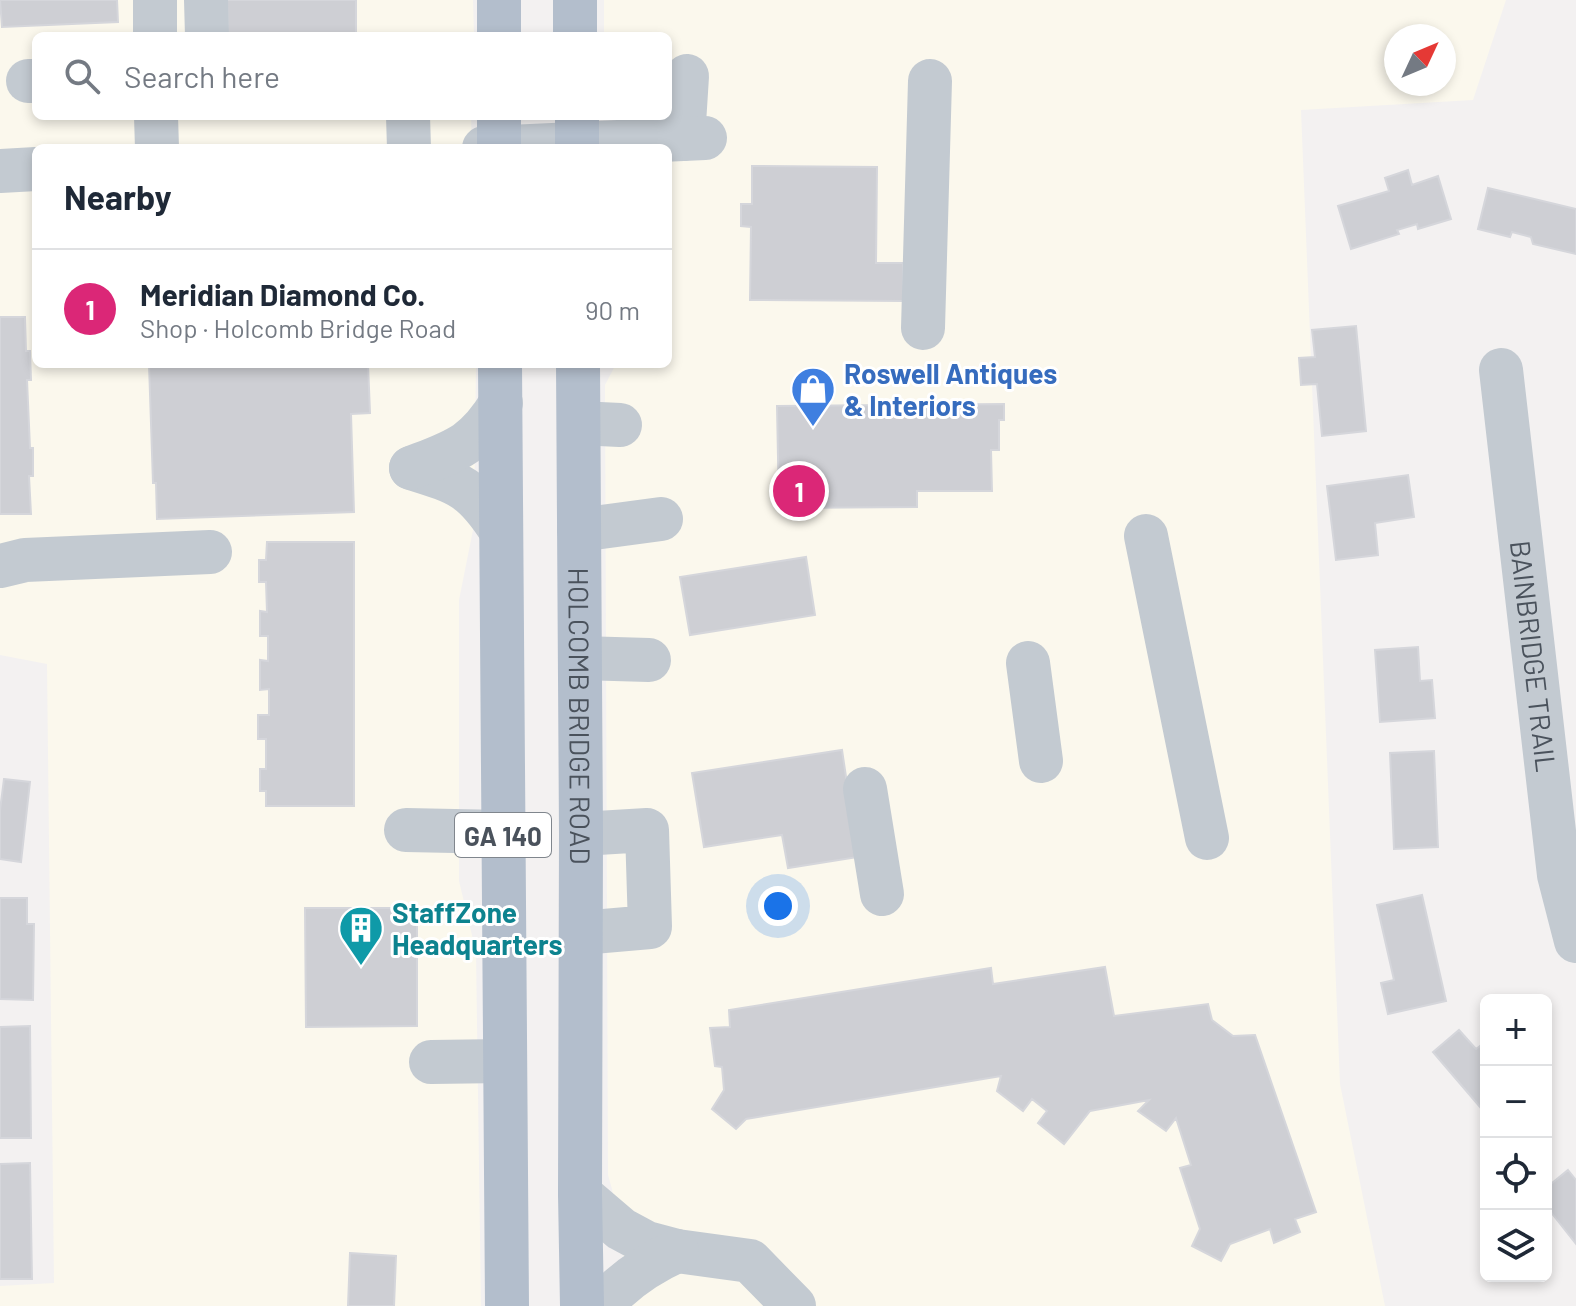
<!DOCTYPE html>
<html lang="en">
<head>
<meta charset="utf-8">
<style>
	:root { --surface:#fff; --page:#f2f2f3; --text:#1f2937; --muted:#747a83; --line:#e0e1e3; --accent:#db2777 }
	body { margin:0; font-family:Barlow,sans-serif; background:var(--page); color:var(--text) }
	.controls { position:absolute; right:24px; bottom:24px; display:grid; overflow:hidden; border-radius:12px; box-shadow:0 4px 12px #0003 }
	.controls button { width:72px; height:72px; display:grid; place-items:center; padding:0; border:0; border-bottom:2px solid var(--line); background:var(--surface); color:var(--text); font:40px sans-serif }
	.compass { position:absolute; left:1384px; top:24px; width:72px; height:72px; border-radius:50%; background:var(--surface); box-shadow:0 4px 12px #0003; rotate:46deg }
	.you { position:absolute; left:778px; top:906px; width:28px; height:28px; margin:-20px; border:6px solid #fff; border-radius:50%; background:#1a73e8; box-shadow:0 0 0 12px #1a73e833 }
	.badge { display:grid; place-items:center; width:52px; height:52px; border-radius:50%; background:var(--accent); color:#fff; font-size:26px; font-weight:700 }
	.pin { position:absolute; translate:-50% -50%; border:4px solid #fff; box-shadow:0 2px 8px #0006 }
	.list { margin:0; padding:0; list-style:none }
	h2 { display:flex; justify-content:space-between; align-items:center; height:104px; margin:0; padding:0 32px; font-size:34px }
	h2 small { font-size:26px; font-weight:400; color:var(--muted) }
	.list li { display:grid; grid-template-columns:52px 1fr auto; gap:24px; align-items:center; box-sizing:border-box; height:120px; padding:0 32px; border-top:2px solid var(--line) }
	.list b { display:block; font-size:30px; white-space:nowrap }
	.list p { margin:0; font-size:26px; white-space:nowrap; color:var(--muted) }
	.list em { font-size:26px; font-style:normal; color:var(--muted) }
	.icon { flex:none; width:44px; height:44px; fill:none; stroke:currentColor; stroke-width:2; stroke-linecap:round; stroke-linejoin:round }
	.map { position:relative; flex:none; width:1576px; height:1306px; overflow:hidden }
	.search { position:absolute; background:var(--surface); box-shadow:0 4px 12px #0003; left:32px; top:32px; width:640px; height:88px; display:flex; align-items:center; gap:20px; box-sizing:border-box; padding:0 28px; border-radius:12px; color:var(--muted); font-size:30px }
	.panel { position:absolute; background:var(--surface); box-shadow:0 4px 12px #0003; left:32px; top:144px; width:640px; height:224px; border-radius:12px }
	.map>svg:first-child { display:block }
	.commercial { fill:#fbf8ed; fill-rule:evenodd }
	.building { fill:#cecfd4; stroke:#d5d6db; stroke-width:2 }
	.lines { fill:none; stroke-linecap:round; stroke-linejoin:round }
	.minor { stroke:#c3cad1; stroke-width:44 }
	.major { stroke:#b3becc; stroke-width:44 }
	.labels { text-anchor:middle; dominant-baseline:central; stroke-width:6; stroke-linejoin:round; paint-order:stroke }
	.shield { fill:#fff; stroke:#80868d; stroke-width:2 }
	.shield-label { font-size:26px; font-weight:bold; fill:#4a525c }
	.shop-label { font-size:28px; font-weight:bold; fill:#366cbe; stroke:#fff; text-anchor:start }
	.street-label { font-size:28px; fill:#4a525c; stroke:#fff }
	.culture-label { font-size:28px; font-weight:bold; fill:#0d838f; stroke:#fff; text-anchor:start }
</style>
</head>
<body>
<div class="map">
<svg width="1576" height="1306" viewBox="0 0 1576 1306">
	<rect width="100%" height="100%" fill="#f3f1f1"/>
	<path class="commercial" d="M0 0H473L474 36H36V116H471L472 148H36V364H476L474 525 459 600V881L476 952 481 1306H0V1286L54 1283 47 664 0 655Z
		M604 0H1506L1473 100 1301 110 1340 1084 1385 1306H632L612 1189 608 1175 605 385 616 364H668V148H623L622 116H668V36H604ZM1396 36H1444V84H1396Z"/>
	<path class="building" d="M0 0H117L118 22 2 27Z
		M227 0H356V36H228Z
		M752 166 877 167 876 263H903V301L750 300 751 227 741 226V204H752Z
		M1408 170 1412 185 1438 176 1451 219 1418 229 1417 224 1397 230 1399 234 1351 249 1338 206 1389 191 1385 178Z
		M1488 188 1576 209V254L1533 244 1531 237 1512 232 1510 237 1478 229Z
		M0 317H25L26 351H30L31 380H27L30 448H33V476H29L31 514H0Z
		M1356 326 1366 431 1322 436 1317 384 1301 385 1299 358 1315 357 1312 330Z
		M149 364H368L370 413 351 414 354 512 157 519 156 483H153Z
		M1004 404V420H999V450H991L992 491H917V507L779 508 777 406Z
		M1408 475 1414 517 1375 523 1378 555 1336 560 1327 486Z
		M267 542H354V806H266V791H260V769H266V739H258V715H269V689L260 690V660L268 661V636H260V611L267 612 266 582H259V560H266Z
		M806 557 815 615 690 635 680 577Z
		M1418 647 1420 681 1432 680 1435 718 1380 722 1375 650Z
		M842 750 858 857 788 868 782 835 704 847 692 773Z
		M1434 751 1438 847 1394 849 1390 753Z
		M4 779 30 782 21 862 0 859V810Z
		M1422 895 1446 1001 1388 1014 1381 983 1394 980 1377 905Z
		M0 898H27V924H34L33 1000 0 999Z
		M305 908H417V1026L306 1027Z
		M1105 967 1114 1016 1208 1004 1212 1020 1233 1036 1255 1035 1316 1212 1295 1219 1300 1232 1274 1243 1270 1229 1230 1244 1221 1261 1192 1246 1200 1229 1180 1168 1191 1165 1176 1118 1166 1131 1138 1111 1149 1100 1090 1111 1064 1144 1038 1123 1047 1111 1032 1099 1023 1111 997 1091 1001 1076 746 1119 736 1129 712 1109 724 1090 722 1067 715 1066 710 1028 730 1027 729 1010 991 968 993 984Z
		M30 1026 31 1138H0V1027Z
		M1459 1030 1476 1049 1484 1043 1486 1046V1114L1433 1052Z
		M30 1163 32 1279H0V1164Z
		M1568 1170 1576 1180V1244L1546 1206V1188Z
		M350 1253 396 1256 394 1306H348Z"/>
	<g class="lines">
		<g class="minor">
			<path d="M155 0V36"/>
			<path d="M206 0 207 36"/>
			<path d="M28 81H36"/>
			<path d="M156 116 157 148"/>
			<path d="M408 116 409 148"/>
			<path d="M683 139 687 76"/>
			<path d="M484 148 705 138"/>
			<path d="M0 171 36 169"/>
			<path d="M923 328 930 81"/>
			<path id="s1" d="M1501 370 1559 875 1576 941"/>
			<path d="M579 423 620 425"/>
			<path d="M411 468C459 483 473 487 501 531"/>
			<path d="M411 468C455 451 475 446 501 403"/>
			<path d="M579 530 661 519"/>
			<path d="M1146 536 1207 838"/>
			<path d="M0 566 25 560 210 552"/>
			<path d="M580 658 649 660"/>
			<path d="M1028 663 1041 761"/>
			<path d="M865 789 882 894"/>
			<path d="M406 830 503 832"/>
			<path d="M581 933 650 927 647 830 581 834"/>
			<path d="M431 1062 504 1061"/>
			<path d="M580 1194 621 1229 647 1243 677 1251 750 1261 794 1306"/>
			<path d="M601 1306C622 1282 648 1264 677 1251"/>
		</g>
		<g class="major">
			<path d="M499 0V36"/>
			<path d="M575 0V36"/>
			<path d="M499 116V148"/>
			<path d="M577 116V148"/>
			<path d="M500 364 507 1306"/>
			<path id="s2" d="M578 364 581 834 580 1194 582 1306"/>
		</g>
	</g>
	<defs>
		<g id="shop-pin" transform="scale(2.3)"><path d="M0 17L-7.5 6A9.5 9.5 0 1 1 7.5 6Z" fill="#3f7fe0" stroke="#fff"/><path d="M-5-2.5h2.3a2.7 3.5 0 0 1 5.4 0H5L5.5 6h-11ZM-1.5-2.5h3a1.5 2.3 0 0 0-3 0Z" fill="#fff"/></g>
		<g id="building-pin" transform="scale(2.3)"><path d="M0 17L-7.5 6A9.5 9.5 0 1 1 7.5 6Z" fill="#0f9aa8" stroke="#fff"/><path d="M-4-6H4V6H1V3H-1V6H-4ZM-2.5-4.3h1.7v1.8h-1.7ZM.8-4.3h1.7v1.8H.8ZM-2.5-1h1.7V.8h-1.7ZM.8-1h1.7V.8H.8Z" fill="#fff"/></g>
	</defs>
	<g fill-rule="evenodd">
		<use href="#shop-pin" x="813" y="389"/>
		<use href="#building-pin" x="361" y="928"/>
	</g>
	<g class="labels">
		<rect class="shield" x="455" y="813" width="96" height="44" rx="6"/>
		<g class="shield-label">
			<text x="503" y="835">GA 140</text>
		</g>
		<g class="shop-label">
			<text x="844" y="373">Roswell Antiques<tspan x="844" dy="32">&amp; Interiors</tspan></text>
		</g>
		<g class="street-label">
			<text stroke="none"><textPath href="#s1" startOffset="288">BAINBRIDGE TRAIL</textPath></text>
			<text stroke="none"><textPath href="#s2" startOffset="352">HOLCOMB BRIDGE ROAD</textPath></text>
		</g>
		<g class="culture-label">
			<text x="392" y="912">StaffZone<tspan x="392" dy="32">Headquarters</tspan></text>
		</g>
	</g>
</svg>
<div class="controls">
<button>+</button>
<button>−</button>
<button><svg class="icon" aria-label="locate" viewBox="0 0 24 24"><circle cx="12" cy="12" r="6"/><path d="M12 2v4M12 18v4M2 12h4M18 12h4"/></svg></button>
<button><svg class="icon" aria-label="layers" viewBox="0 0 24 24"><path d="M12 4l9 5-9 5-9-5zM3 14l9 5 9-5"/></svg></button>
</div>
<svg class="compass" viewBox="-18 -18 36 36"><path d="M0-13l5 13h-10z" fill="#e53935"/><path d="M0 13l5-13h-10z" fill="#747a83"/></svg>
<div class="you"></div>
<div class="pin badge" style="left:799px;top:491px">1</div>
<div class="search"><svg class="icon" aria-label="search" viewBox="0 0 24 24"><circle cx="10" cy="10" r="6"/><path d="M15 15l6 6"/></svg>Search here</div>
<section class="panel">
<h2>Nearby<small></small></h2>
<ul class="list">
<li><span class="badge">1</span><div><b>Meridian Diamond Co.</b><p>Shop · Holcomb Bridge Road</p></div><em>90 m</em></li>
</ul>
</section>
</div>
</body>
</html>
